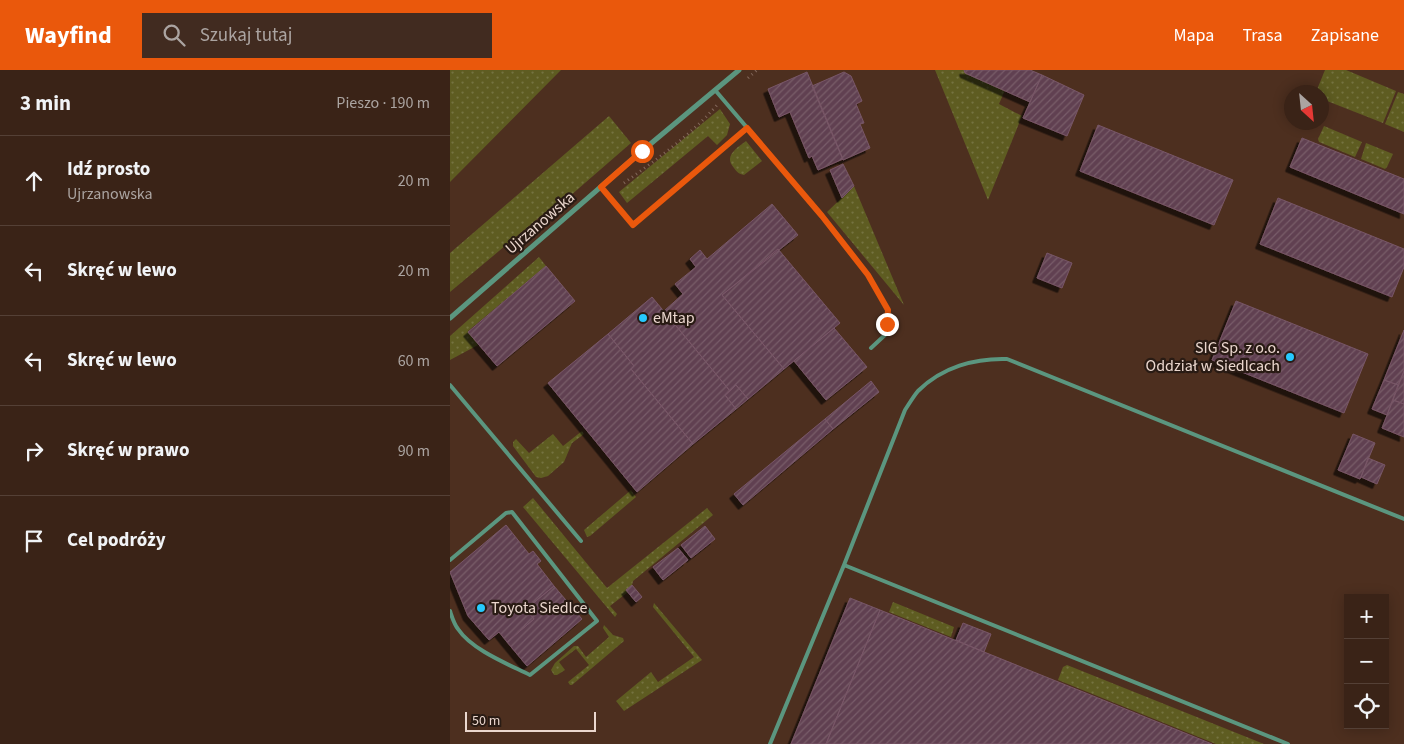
<!DOCTYPE html>
<html lang="pl">
<head>
<meta charset="utf-8">
<style>
	:root { --surface:#3a2317; --page:#412b20; --text:#f1f3f6; --muted:#aba4a1; --line:#544036; --accent:#ea580c }
	body { margin:0; font-family:"Source Sans 3",sans-serif; background:var(--page); color:var(--text) }
	.controls { position:absolute; right:15px; bottom:15px; display:grid; overflow:hidden; border-radius:0px; box-shadow:0 2px 12px #0003 }
	.controls button { width:45px; height:45px; display:grid; place-items:center; padding:0; border:0; border-bottom:1px solid var(--line); background:var(--surface); color:var(--text); font:25px sans-serif }
	.compass { position:absolute; left:834px; top:15px; width:45px; height:45px; border-radius:50%; background:var(--surface); box-shadow:0 2px 12px #0003; rotate:153deg }
	.scale { position:absolute; left:15px; bottom:12px; width:131px; box-sizing:border-box; padding-left:5px; border:2px solid #ebd7ce; border-top:0; font-size:14px; line-height:18px; white-space:nowrap; color:#ebd7ce; -webkit-text-stroke:4px #291b14; paint-order:stroke }
	.stop { position:absolute; width:15px; height:15px; margin:-11px; border:4px solid #ea580c; border-radius:50%; background:#fff }
	.stop.end { background:#ea580c; border-color:#fff; box-shadow:0 1px 5px #0008 }
	.list { margin:0; padding:0; list-style:none }
	h2 { display:flex; justify-content:space-between; align-items:center; height:65px; margin:0; padding:0 20px; font-size:21px }
	h2 small { font-size:16px; font-weight:400; color:var(--muted) }
	.list li { display:grid; grid-template-columns:32px 1fr auto; gap:15px; align-items:center; box-sizing:border-box; height:90px; padding:0 20px; border-top:1px solid var(--line) }
	.list b { display:block; font-size:19px; white-space:nowrap }
	.list p { margin:0; font-size:16px; white-space:nowrap; color:var(--muted) }
	.list em { font-size:16px; font-style:normal; color:var(--muted) }
	.icon { flex:none; width:28px; height:28px; fill:none; stroke:currentColor; stroke-width:2; stroke-linecap:round; stroke-linejoin:round }
	.map { position:relative; flex:none; width:954px; height:674px; overflow:hidden }
	header { display:flex; align-items:center; gap:30px; box-sizing:border-box; height:70px; padding:0 25px; background:var(--accent); color:#fff }
	header strong { font-size:24px }
	nav { display:flex; gap:28px; margin-inline-start:auto; font-size:18px }
	.search { width:350px; height:45px; background:var(--page); display:flex; align-items:center; gap:12px; box-sizing:border-box; padding:0 18px; border-radius:0px; color:var(--muted); font-size:19px }
	main { display:flex }
	aside { flex:1; background:var(--surface) }
	.map>svg:first-child { display:block }
	.grass { fill:url(#grass-dots) }
	.building { fill:url(#building-hatch); stroke:#785667; filter:url(#shadow) }
	.lines { fill:none; stroke-linecap:round; stroke-linejoin:round }
	.path { stroke:#84695c; stroke-width:3; stroke-dasharray:1 4; stroke-linecap:butt }
	.lane { stroke:#5b967f; stroke-width:4 }
	.street { stroke:#5b967f; stroke-width:5 }
	.route { stroke:#ea580c; stroke-width:6 }
	.poi-dot { fill:#26c9fe; stroke:#291b14; stroke-width:2 }
	.labels { text-anchor:middle; dominant-baseline:central; stroke-width:4.5; stroke-linejoin:round; paint-order:stroke }
	.street-label { font-size:16px; fill:#ebd7ce; stroke:#291b14 }
	.poi-label { font-size:16px; fill:#ebd7ce; stroke:#291b14; text-anchor:start }
</style>
</head>
<body>
<header>
<strong>Wayfind</strong>
<div class="search"><svg class="icon" aria-label="search" viewBox="0 0 24 24"><circle cx="10" cy="10" r="6"/><path d="M15 15l6 6"/></svg>Szukaj tutaj</div>
<nav><a>Mapa</a><a>Trasa</a><a>Zapisane</a></nav>
</header>
<main>
<aside>
<h2>3 min<small>Pieszo · 190 m</small></h2>
<ul class="list">
<li><svg class="icon" aria-label="ahead" viewBox="0 0 24 24"><path d="M12 20V5M6 11l6-6 6 6"/></svg><div><b>Idź prosto</b><p>Ujrzanowska</p></div><em>20 m</em></li>
<li><svg class="icon" aria-label="left" viewBox="0 0 24 24"><path d="M17 20v-9H6M10 6l-5 5 5 5"/></svg><div><b>Skręć w lewo</b></div><em>20 m</em></li>
<li><svg class="icon" aria-label="left" viewBox="0 0 24 24"><path d="M17 20v-9H6M10 6l-5 5 5 5"/></svg><div><b>Skręć w lewo</b></div><em>60 m</em></li>
<li><svg class="icon" aria-label="right" viewBox="0 0 24 24"><path d="M7 20v-9h11M14 6l5 5-5 5"/></svg><div><b>Skręć w prawo</b></div><em>90 m</em></li>
<li><svg class="icon" aria-label="arrive" viewBox="0 0 24 24"><path d="M6 21V4h12l-3 4 3 4H6"/></svg><div><b>Cel podróży</b></div></li>
</ul>
</aside>
<div class="map">
<svg width="954" height="674" viewBox="0 0 954 674">
	<defs>
		<pattern id="grass-dots" width="8" height="8" patternUnits="userSpaceOnUse" patternTransform="scale(1.25)"><rect width="8" height="8" fill="#5e5c21"/><path d="M2 2h.1M6 6h.1" fill="none" stroke="#757340" stroke-width="1.8" stroke-linecap="round"/></pattern>
		<pattern id="building-hatch" width="6" height="6" patternUnits="userSpaceOnUse" patternTransform="scale(1.25)"><rect width="6" height="6" fill="#614151"/><path d="M-1 1l2-2M0 6l6-6M5 7l2-2" fill="none" stroke="#785c69"/></pattern>
		<filter id="shadow"><feDropShadow dx="-4.5" dy="4.5" stdDeviation="0" flood-color="#0009"/></filter>
	</defs>
	<rect width="100%" height="100%" fill="#4d2f1f"/>
	<path class="grass" d="M0 0H111L0 112Z
		M485 0H514L555 20 549 34 572 46 538 130Z
		M875 0H896L946 21 933 53 872 29V22H866Z
		M948 22 954 24V62L935 54Z
		M270 39 280 54 277 65 267 75 258 66 177 133 169 122Z
		M159 46 181 73 120 126 110 130 0 222V183Z
		M874 56 912 72 905 87 869 72 868 69Z
		M296 71 312 91 294 105C289 104 287 102 284 98 273 86 287 78 296 71Z
		M916 73 943 84 937 97 935 99 911 89Z
		M404 116 454 235 377 142Z
		M89 187 96 196 18 261 28 275 0 290V266Z
		M132 361 134 364 122 373 114 392 98 406 91 408 86 407 63 376V372L66 369 79 383 103 364 113 376Z
		M181 420 186 427 140 466 137 467 134 460Z
		M83 428 157 518 257 438 263 445 183 511 182 515 176 520 178 522 160 536 167 544 165 547 73 437Z
		M443 532 504 557 501 567 439 542Z
		M204 533 252 590 174 641 166 631 201 602 208 612 244 587 203 537Z
		M154 555 163 565 173 568 174 571 122 615H120L118 612 139 595 126 579 109 592 115 600 107 605H104L101 600 105 593 124 576H128L136 587 159 567 153 558Z
		M617 595 814 674H766L608 610 613 597Z"/>
	<path class="building" d="M514 0H580L592 5 580 32 515 3Z
		M357 2 393 89 368 100 362 86 359 88 340 42 329 47 318 19Z
		M394 2 401 6 412 31 406 34 414 53 410 54 420 78 393 90 362 16Z
		M592 5 634 25 617 66 573 48Z
		M648 55 783 110 764 155 630 101Z
		M852 68 954 109V144L840 97Z
		M393 94 404 116 392 128 380 100Z
		M828 128 954 179V197L942 227 810 174Z
		M322 134 348 165 272 225 334 299 298 329 286 315 280 321 214 241 233 224 225 214 246 197 240 189 250 180 257 189Z
		M328 179 390 253 334 299 272 225Z
		M597 183 622 193 612 218 587 208Z
		M96 196 125 231 47 296 18 262Z
		M202 227 280 321 275 325 286 339 243 374 181 299 184 296 158 264Z
		M786 231 918 284 894 343 762 290Z
		M384 258 417 297 376 330 344 291Z
		M954 260V301L948 315 934 310Z
		M158 264 184 296 181 299 243 374 187 422 98 313Z
		M954 301V334L943 330Z
		M934 310 948 315 937 345 922 339Z
		M421 311 429 322 383 359 375 349Z
		M286 315 298 329 286 339 275 325Z
		M943 330 954 334V367L932 358Z
		M375 349 383 359 293 435 284 424Z
		M903 364 925 373 910 409 888 400Z
		M918 388 935 395 927 414 911 407Z
		M56 455 79 484 83 481 91 491 87 494 104 516 76 539 84 549 57 572 49 562 39 570 18 546 0 502Z
		M255 456 265 469 241 488 231 475Z
		M228 478 238 490 213 510 203 497Z
		M182 515 192 527 186 532 176 520Z
		M104 516 132 549 77 596 57 572 84 549 76 539Z
		M400 528 430 540 376 674H341Z
		M430 540 762 674H376Z
		M513 553 541 564 534 582 506 570Z"/>
	<g class="lines">
		<path class="path" d="M298 8 307 0
			M174 113C206 90 241 65 267 35"/>
		<path class="lane" d="M265 20 372 146 418 205 438 240 435 265 421 278
			M151 117 183 155 297 58
			M0 315 131 471
			M0 490 56 443 62 442 147 551 80 605C58 594 22 580 8 559 4 554 2 547 0 541
			M394 495 838 674
			M320 674 394 495 455 340C459 334 463 327 468 321 492 297 525 288 557 289L954 449"/>
		<path class="street" d="M0 248 192 81 289 0"/>
	</g>
	<g class="lines">
		<path class="route" d="M192 81 151 117 183 155 297 58 372 146 418 205 438 240 437 254"/>
	</g>
	<g class="poi-dot">
		<circle cx="193" cy="248" r="5"/>
		<circle cx="840" cy="287" r="5"/>
		<circle cx="31" cy="538" r="5"/>
	</g>
	<g class="labels">
		<g class="street-label">
			<text transform="translate(90 153) rotate(-41)">Ujrzanowska</text>
		</g>
		<g class="poi-label">
			<text x="203" y="248">eMtap</text>
			<text x="830" y="278" text-anchor="end">SIG Sp. z o.o.<tspan x="830" dy="18">Oddział w Siedlcach</tspan></text>
			<text x="41" y="538">Toyota Siedlce</text>
		</g>
	</g>
</svg>
<div class="controls">
<button>+</button>
<button>−</button>
<button><svg class="icon" aria-label="locate" viewBox="0 0 24 24"><circle cx="12" cy="12" r="6"/><path d="M12 2v4M12 18v4M2 12h4M18 12h4"/></svg></button>
</div>
<svg class="compass" viewBox="-18 -18 36 36"><path d="M0-13l5 13h-10z" fill="#e53935"/><path d="M0 13l5-13h-10z" fill="#aba4a1"/></svg>
<div class="scale">50 m</div>
<div class="stop" style="left:192px;top:81px"></div>
<div class="stop end" style="left:437px;top:254px"></div>
</div>
</main>
</body>
</html>
